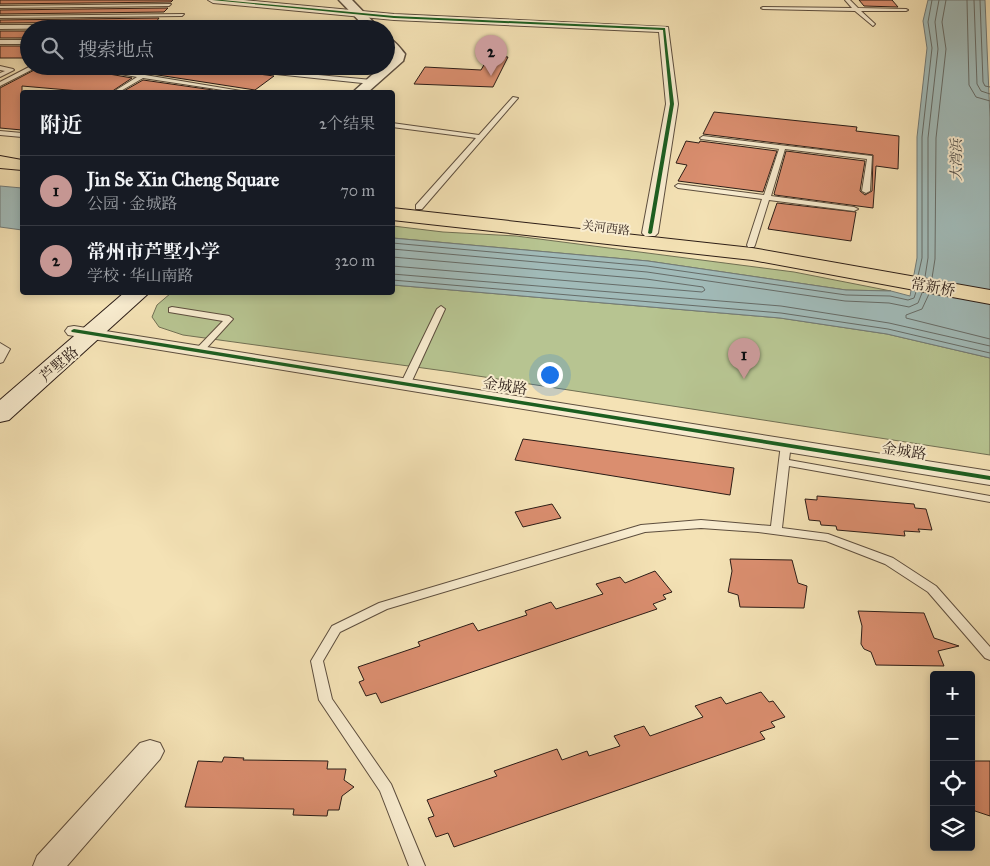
<!DOCTYPE html>
<html lang="zh">
<head>
<meta charset="utf-8">
<style>
	:root { --surface:#171b24; --page:#242831; --text:#f1f3f6; --muted:#9ea1a6; --line:#363941; --accent:#c59692 }
	body { margin:0; font-family:"IM FELL Great Primer","Noto Serif SC",serif; background:var(--page); color:var(--text) }
	.controls { position:absolute; right:15px; bottom:15px; display:grid; overflow:hidden; border-radius:5px; box-shadow:0 2px 8px #0003 }
	.controls button { width:45px; height:45px; display:grid; place-items:center; padding:0; border:0; border-bottom:1px solid var(--line); background:var(--surface); color:var(--text); font:25px sans-serif }
	.you { position:absolute; left:549px; top:374px; width:18px; height:18px; margin:-12px; border:4px solid #fff; border-radius:50%; background:#1a73e8; box-shadow:0 0 0 8px #1a73e833 }
	.badge { display:grid; place-items:center; width:32px; height:32px; border-radius:50%; background:var(--accent); color:#111; font-size:16px; font-weight:700 }
	.pin { position:absolute; translate:-50% -41px; filter:drop-shadow(0 1px 2px #0008) }
	.pin::after { content:''; position:absolute; top:26px; width:18px; height:15px; background:inherit; clip-path:polygon(0 0,100% 0,50% 100%) }
	.list { margin:0; padding:0; list-style:none }
	h2 { display:flex; justify-content:space-between; align-items:center; height:65px; margin:0; padding:0 20px; font-size:21px }
	h2 small { font-size:16px; font-weight:400; color:var(--muted) }
	.list li { display:grid; grid-template-columns:32px 1fr auto; gap:15px; align-items:center; box-sizing:border-box; height:70px; padding:0 20px; border-top:1px solid var(--line) }
	.list b { display:block; font-size:19px; white-space:nowrap }
	.list p { margin:0; font-size:16px; white-space:nowrap; color:var(--muted) }
	.list em { font-size:16px; font-style:normal; color:var(--muted) }
	.icon { flex:none; width:28px; height:28px; fill:none; stroke:currentColor; stroke-width:2; stroke-linecap:round; stroke-linejoin:round }
	.map { position:relative; flex:none; width:990px; height:866px; overflow:hidden }
	.search { position:absolute; background:var(--surface); box-shadow:0 2px 8px #0003; left:20px; top:20px; width:375px; height:55px; display:flex; align-items:center; gap:12px; box-sizing:border-box; padding:0 18px; border-radius:28px; color:var(--muted); font-size:19px }
	.panel { position:absolute; background:var(--surface); box-shadow:0 2px 8px #0003; left:20px; top:90px; width:375px; height:205px; border-radius:5px }
	.map>svg:first-child { display:block }
	.green { fill:#b7c491; stroke:#717054 }
	.water { fill:#a1bbb9; stroke:#727b78 }
	.lines { fill:none; stroke-linecap:round; stroke-linejoin:round }
	.shore { stroke:#666c68; stroke-width:1 }
	.building { fill:#da8e6f; stroke:#2b1c16 }
	.service-casing { stroke:#5d4e3e; stroke-width:2 }
	.minor-casing { stroke:#5d4e3e; stroke-width:2 }
	.tertiary-casing { stroke:#5d4e3e; stroke-width:3 }
	.secondary-casing { stroke:#2b1c16; stroke-width:2 }
	.primary-casing { stroke:#2b1c16; stroke-width:2 }
	.service { fill:#f8eccf; fill-rule:evenodd }
	.minor { fill:#f8eccf; fill-rule:evenodd }
	.tertiary { fill:#f8eccf; fill-rule:evenodd }
	.secondary { fill:#f8eccf; fill-rule:evenodd }
	.primary { fill:#f4e2b5; fill-rule:evenodd }
	.cycleway-casing { stroke:#f8eccf; stroke-width:3 }
	.cycleway { fill:#1b5e20; fill-rule:evenodd }
	.labels { text-anchor:middle; dominant-baseline:central; stroke-width:4; stroke-linejoin:round; paint-order:stroke }
	.far-street-label { font-size:12px; fill:#2b1c16; stroke:#f8eccf }
	.far-water-label { font-size:14px; font-style:italic; fill:#4e4c47; stroke:#f8eccf }
	.street-label { font-size:15px; fill:#2b1c16; stroke:#f8eccf }
</style>
</head>
<body>
<div class="map">
<svg width="990" height="866" viewBox="0 0 990 866">
	<rect width="100%" height="100%" fill="#f4e2b5"/>
	<filter id="stains"><feTurbulence type="fractalNoise" baseFrequency=".004" numOctaves="4"/><feColorMatrix values="0 0 0 0 .2 0 0 0 0 .09 0 0 0 0 .02 0 0 0 .5 -.17"/></filter>
	<radialGradient id="worn" r=".72"><stop offset=".6" stop-color="#630" stop-opacity="0"/><stop offset="1" stop-color="#630" stop-opacity=".3"/></radialGradient>
	<path class="green" d="M393 226 443 232 516 236 794 272 891 291 846 290 648 261 393 238Z
		M393 285 780 318 887 334 990 358V455L452 372 183 335 159 327 152 317 157 305 171 293 392 292Z"/>
	<path class="water" d="M928 0H985L990 118V358L887 334 780 318 393 285 392 238 648 261 846 290 891 291 910 296 917 258V137L927 48 923 21Z
		M0 186 22 188V230L0 227Z"/>
	<g class="lines">
		<path class="shore" d="M967 0 969 85 976 97 990 101
			M974 0 977 84 981 91 990 94
			M980 0 983 82 985 86 990 87
			M392 243 647 266 846 295 890 296 908 300 914 298 916 292
			M392 249 647 272 845 301 889 303 909 307 918 303 922 293
			M392 257 646 279 703 287 705 290 702 292 392 266
			M392 274 781 306 889 323 990 346
			M918 276 922 258V137L932 48 928 22 932 0
			M925 277 928 258V138L938 49 935 22 939 0
			M932 278 935 259 936 138 946 49 942 22 946 0
			M392 280 781 313 888 329 990 353
			M929 294 922 309 906 315V318L990 339"/>
	</g>
	<path class="building" d="M0 0H173L171 2 0 4Z
		M859 0H892L898 7 864 6Z
		M168 8 164 12 0 14V10Z
		M159 18 156 22 0 23V20Z
		M0 31H29V38H0Z
		M0 46H29V58H0Z
		M489 56 508 57 493 87 414 84 425 67 481 70Z
		M125 66H197L274 76 255 90 119 69Z
		M40 67 109 74 132 78 111 92H91L22 86V130L0 128V88Z
		M143 80 213 90V92H122Z
		M714 112 857 127 856 131 899 136 898 169 876 166 873 208 775 195 774 194 786 151 865 161 860 191 865 195 872 191 873 155 703 134Z
		M686 141 699 143 700 141 777 151 763 192 678 181 687 165 676 163Z
		M777 203 856 212 851 241 768 229Z
		M523 439 734 468 730 495 515 460Z
		M817 496 914 504 915 508 926 509 932 530 918 529 920 532 904 531 905 536 837 530 836 526 821 525 820 521 809 520 805 499 817 500Z
		M552 504 561 518 523 527 515 512Z
		M730 559 792 560 798 583 807 586 804 608 740 607 738 595 728 592 732 571Z
		M655 571 672 592 663 595 666 599 653 604 657 609 381 703 376 693 366 696 359 682 364 680 358 667 420 646 418 642 473 623 478 631 527 615 525 611 551 602 556 609 603 594 596 584 620 577 625 583Z
		M858 611 924 613 934 638 959 646 938 651 944 666 876 665 871 652 864 649 861 644 862 626Z
		M761 692 769 702 773 701 785 717 771 722 775 727 760 732 765 739 454 847 448 833 436 837 428 818 434 816 427 800 497 776 494 771 557 749 562 760 587 751 589 756 620 746 614 736 644 726 650 736 703 717 695 706 721 697 726 704Z
		M224 757 244 758 243 760 328 761 327 769H346L344 780 354 787 342 796 339 810H328L327 816 293 815 294 809 185 807 198 761 222 762Z
		M971 761H990V816L975 811 971 806Z"/>
	<g class="lines">
		<g class="service-casing">
			<path id="service" d="M845 0H850L858 8 906 9 908 10 906 11H861L875 24 873 26 855 11 763 9 761 8 763 7 852 8Z
				M171 4 169 6 0 8V6Z
				M184 14 182 16 0 18V16Z
				M190 22 259 29C228 29 199 23 168 27L0 29V25H168Z
				M0 40H29V44H0Z
				M0 66 13 69 14 70 0 77V73L5 71 0 70Z
				M31 66H39L0 86V82Z
				M76 66H91L241 91 236 92 143 78 119 92H113L137 77Z
				M199 66H222L372 80 375 82 372 84Z
				M513 97 518 98 422 209H416V205L476 138 392 127V123L479 135Z
				M0 131 22 133V137L0 135Z
				M703 136 872 156 870 191 866 193 862 191 867 159 785 149 771 196 854 207 858 209 854 211 769 200 755 245 754 247H748L747 245 762 199 678 188 675 186 678 184 764 195 779 149 701 139 700 138Z
				M441 306 445 309 411 383 406 386 403 385 401 383 437 309Z
				M172 307 229 316 233 319 203 352 200 353 196 350 197 348 223 321 169 312V308Z
				M0 343 10 349 3 362 0 363Z
				M786 441 791 444 789 460 990 496V502L789 466 782 528 828 534 893 558 936 586 990 647V660L985 658 928 592 885 564 826 541 758 532 701 528 645 532 387 609 340 632 323 661 332 699 391 784 425 866H409L380 791 319 700 311 661 332 626 379 603 641 525 701 520 771 526 781 444Z"/>
		</g>
		<g class="minor-casing">
			<path id="minor" d="M208 0H243L394 14 668 27 678 104 658 233 655 236H645L642 233 666 104 659 32 394 20 213 3Z
				M74 326 990 471V485L68 335 65 331 68 327Z
				M150 740 160 743 164 751 160 759 67 866H33L37 856 140 743Z"/>
		</g>
		<g class="tertiary-casing">
			<path id="tertiary" d="M339 0H352L380 29H367Z
				M386 37C394 39 400 48 405 54L403 61 368 92H353L382 66H386V62L391 55 386 49Z"/>
		</g>
		<g class="secondary-casing">
			<path id="secondary" d="M125 292H150L9 420 0 422V400Z"/>
		</g>
		<g class="primary-casing">
			<path id="primary" d="M0 156 22 160V170L0 168Z
				M392 208 752 248 990 290V304L752 260 392 220Z"/>
		</g>
		<use href="#service" class="service"/>
		<use href="#minor" class="minor"/>
		<use href="#tertiary" class="tertiary"/>
		<use href="#secondary" class="secondary"/>
		<use href="#primary" class="primary"/>
		<g class="cycleway-casing">
			<path id="cycleway" d="M212 0H222L394 16 665 28 674 104 652 233 650 234 648 233 670 104 663 30 394 18Z
				M74 329 990 476V480L72 332 71 331 72 330Z"/>
		</g>
		<use href="#cycleway" class="cycleway"/>
	</g>
	<g class="labels">
		<g class="far-street-label">
			<text transform="translate(606 228) rotate(7)">关河西路</text>
		</g>
		<g class="far-water-label">
			<text transform="translate(956 160) rotate(-90)">大湾浜</text>
		</g>
		<g class="street-label">
			<text transform="translate(933 287) rotate(10)">常新桥</text>
			<text transform="translate(59 364) rotate(-41)">芦墅路</text>
			<text transform="translate(505 386) rotate(9)">金城路</text>
			<text transform="translate(904 451) rotate(9)">金城路</text>
		</g>
	</g>
	<rect width="100%" height="100%" filter="url(#stains)"/>
	<rect width="100%" height="100%" fill="url(#worn)"/>
</svg>
<div class="controls">
<button>+</button>
<button>−</button>
<button><svg class="icon" aria-label="locate" viewBox="0 0 24 24"><circle cx="12" cy="12" r="6"/><path d="M12 2v4M12 18v4M2 12h4M18 12h4"/></svg></button>
<button><svg class="icon" aria-label="layers" viewBox="0 0 24 24"><path d="M12 4l9 5-9 5-9-5zM3 14l9 5 9-5"/></svg></button>
</div>
<div class="you"></div>
<div class="pin badge" style="left:744px;top:379px">1</div>
<div class="pin badge" style="left:491px;top:76px">2</div>
<div class="search"><svg class="icon" aria-label="search" viewBox="0 0 24 24"><circle cx="10" cy="10" r="6"/><path d="M15 15l6 6"/></svg>搜索地点</div>
<section class="panel">
<h2>附近<small>2个结果</small></h2>
<ul class="list">
<li><span class="badge">1</span><div><b>Jin Se Xin Cheng Square</b><p>公园 · 金城路</p></div><em>70 m</em></li>
<li><span class="badge">2</span><div><b>常州市芦墅小学</b><p>学校 · 华山南路</p></div><em>320 m</em></li>
</ul>
</section>
</div>
</body>
</html>
